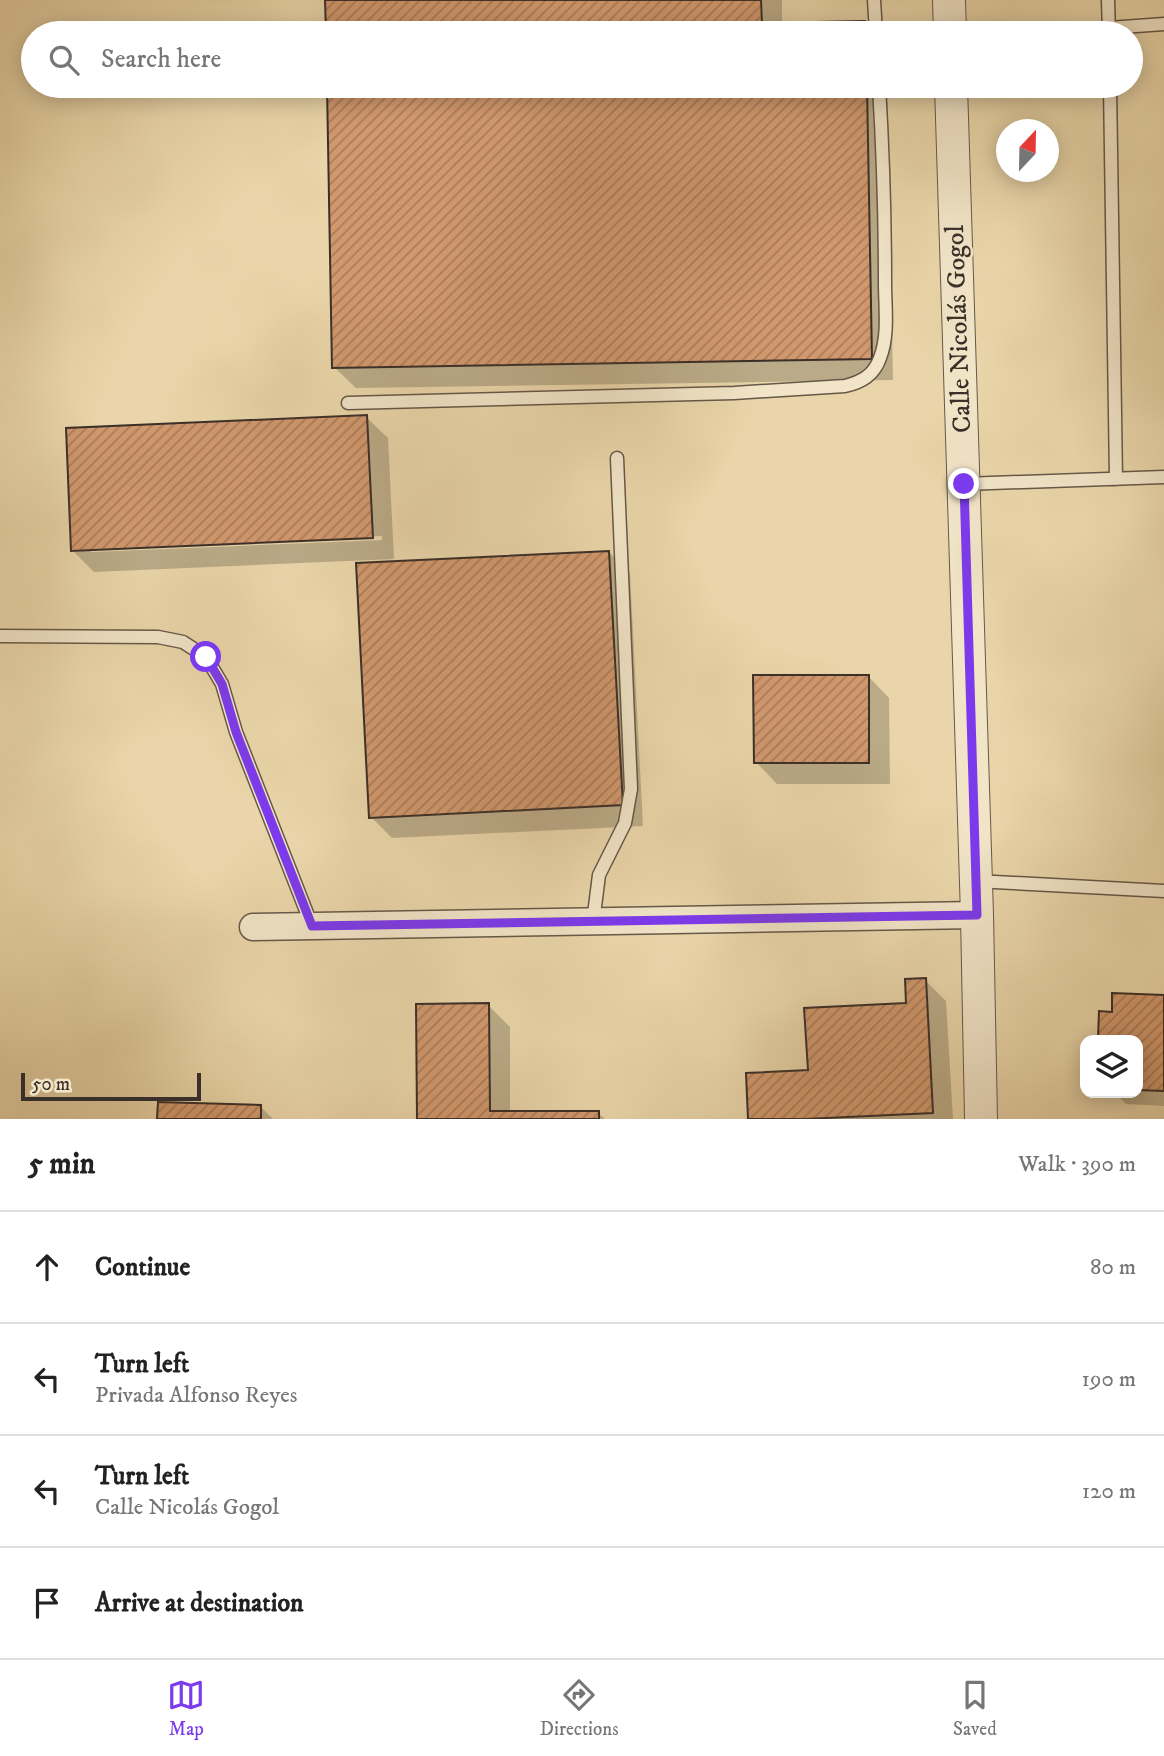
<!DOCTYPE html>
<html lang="en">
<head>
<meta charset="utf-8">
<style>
	:root { --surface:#fff; --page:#f6f6f6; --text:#222; --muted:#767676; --line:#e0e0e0; --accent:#7c3aed }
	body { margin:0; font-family:"IM FELL DW Pica",serif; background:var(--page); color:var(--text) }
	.controls { position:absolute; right:21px; bottom:21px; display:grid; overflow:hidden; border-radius:14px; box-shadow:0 4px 18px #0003 }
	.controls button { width:63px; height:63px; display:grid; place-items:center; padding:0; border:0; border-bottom:2px solid var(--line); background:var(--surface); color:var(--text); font:35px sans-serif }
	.compass { position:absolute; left:996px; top:119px; width:63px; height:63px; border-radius:50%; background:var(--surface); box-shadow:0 4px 18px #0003; rotate:22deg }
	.scale { position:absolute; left:21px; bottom:18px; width:180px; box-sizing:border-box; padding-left:7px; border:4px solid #3b2f29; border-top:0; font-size:19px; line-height:24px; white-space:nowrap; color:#3b2f29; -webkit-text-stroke:5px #f1e4c7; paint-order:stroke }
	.stop { position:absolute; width:21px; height:21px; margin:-16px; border:5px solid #7c3aed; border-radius:50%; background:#fff }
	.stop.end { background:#7c3aed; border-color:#fff; box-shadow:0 2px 7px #0008 }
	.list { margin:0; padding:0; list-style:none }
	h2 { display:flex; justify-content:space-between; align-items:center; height:91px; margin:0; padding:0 28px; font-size:30px }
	h2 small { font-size:23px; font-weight:400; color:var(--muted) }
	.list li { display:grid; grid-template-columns:46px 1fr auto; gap:21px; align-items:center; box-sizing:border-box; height:112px; padding:0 28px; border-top:2px solid var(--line) }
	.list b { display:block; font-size:26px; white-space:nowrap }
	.list p { margin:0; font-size:23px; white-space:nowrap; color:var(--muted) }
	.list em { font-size:23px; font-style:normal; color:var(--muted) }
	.icon { flex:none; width:38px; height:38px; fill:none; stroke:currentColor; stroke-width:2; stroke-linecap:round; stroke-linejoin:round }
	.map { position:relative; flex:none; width:1164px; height:1119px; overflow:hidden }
	.search { position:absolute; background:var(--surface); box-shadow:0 4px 18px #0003; left:21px; right:21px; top:21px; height:77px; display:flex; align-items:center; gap:18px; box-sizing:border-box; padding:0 24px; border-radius:38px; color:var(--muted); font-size:26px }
	.sheet { height:539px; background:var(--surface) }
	nav { display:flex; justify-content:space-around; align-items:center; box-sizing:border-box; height:98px; border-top:2px solid var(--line); background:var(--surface); font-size:19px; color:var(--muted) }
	nav a { display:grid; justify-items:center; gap:4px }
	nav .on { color:var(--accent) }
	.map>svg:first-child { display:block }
	.shadow { fill:#0003; fill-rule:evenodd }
	.building { fill:url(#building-hatch); stroke:#3b2f29; stroke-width:2 }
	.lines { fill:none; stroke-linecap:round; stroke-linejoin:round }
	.service-casing { stroke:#665849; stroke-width:15 }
	.minor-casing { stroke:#665849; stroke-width:29 }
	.tertiary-casing { stroke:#665849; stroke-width:34 }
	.service { stroke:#f1e4c7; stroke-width:12 }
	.minor { stroke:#f1e4c7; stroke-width:26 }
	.tertiary { stroke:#f1e4c7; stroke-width:32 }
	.route { stroke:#7c3aed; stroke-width:9 }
	.labels { text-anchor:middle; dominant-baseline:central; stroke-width:5; stroke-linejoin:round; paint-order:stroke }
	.street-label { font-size:26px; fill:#3b2f29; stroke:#f1e4c7 }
</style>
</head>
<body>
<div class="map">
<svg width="1164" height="1119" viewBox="0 0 1164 1119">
	<defs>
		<pattern id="building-hatch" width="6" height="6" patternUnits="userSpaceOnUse" patternTransform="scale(1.75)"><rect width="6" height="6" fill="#d1986d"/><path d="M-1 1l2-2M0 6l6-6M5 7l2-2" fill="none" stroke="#ab7c5a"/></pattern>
	</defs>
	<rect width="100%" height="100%" fill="#e9d5a9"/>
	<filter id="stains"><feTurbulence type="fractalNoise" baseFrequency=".00286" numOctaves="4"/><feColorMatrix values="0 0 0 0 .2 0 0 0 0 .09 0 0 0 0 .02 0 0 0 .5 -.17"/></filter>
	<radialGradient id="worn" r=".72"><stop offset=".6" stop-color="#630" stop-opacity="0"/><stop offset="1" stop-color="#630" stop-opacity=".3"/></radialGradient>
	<path class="shadow" d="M327 0H782V24L865 23 875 33H328Z
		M329 86H887L893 380 356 388 334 367Z
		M366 417 388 438 394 559 94 572 73 551ZM382 536V540L91 552V549Z
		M609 552 630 574 643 826 392 838 371 817Z
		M868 676 889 698 890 784H777L756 762Z
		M925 980 946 1001 953 1119H750L810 1072 908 1005Z
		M1164 997V1106L1126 1104 1115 1093H1138V1040H1100L1101 1013 1113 1014Z
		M488 1005 510 1027V1113H598L605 1119H419Z
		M260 1106 273 1119H159Z"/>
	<path class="building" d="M325 0H761L762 23 865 21 866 33H326Z
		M327 86H867L872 359 332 368Z
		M367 415 373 538 71 551 66 428Z
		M609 551 623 805 369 818 356 563Z
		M753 675H869V763H754Z
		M926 978 933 1113 805 1119H748L746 1073 808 1070 804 1008 906 1003 905 979Z
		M1112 993 1164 995V1091L1138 1090V1040H1098L1099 1011 1112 1012Z
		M489 1003 490 1111H599V1119H417L416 1004Z
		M158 1102 261 1105V1119H157Z"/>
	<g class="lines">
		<g class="service-casing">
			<path id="service" d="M874 0 876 33
				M1108 0 1109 33
				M1109 28 1164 24
				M1110 86 1116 479
				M348 403 734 393 845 386C862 382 874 375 880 358 889 335 885 307 885 283 885 217 883 152 879 86
				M964 484 1164 477
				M0 636 158 637 183 642 206 657 222 684 236 732 312 926
				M976 881 1164 891
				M593 922 599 875 625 823 631 789 617 458"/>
		</g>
		<g class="minor-casing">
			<path id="minor" d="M253 927 977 915"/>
		</g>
		<g class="tertiary-casing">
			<path id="tertiary" d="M949 0 950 33
				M951 86 977 915 981 1119"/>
		</g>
		<use href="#service" class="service"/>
		<use href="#minor" class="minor"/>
		<use href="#tertiary" class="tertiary"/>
	</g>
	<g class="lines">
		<path class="route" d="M206 657 222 684 236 732 312 926 977 915 964 484"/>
	</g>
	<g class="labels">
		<g class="street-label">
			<text transform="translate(959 329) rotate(-92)">Calle Nicolás Gogol</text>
		</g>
	</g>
	<rect width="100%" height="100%" filter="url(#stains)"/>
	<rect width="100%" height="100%" fill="url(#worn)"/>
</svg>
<div class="controls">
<button><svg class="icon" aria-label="layers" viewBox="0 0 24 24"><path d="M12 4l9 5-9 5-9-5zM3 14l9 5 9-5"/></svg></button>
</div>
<svg class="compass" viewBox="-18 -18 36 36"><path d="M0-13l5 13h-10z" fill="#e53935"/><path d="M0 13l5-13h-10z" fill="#767676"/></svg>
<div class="scale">50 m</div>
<div class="stop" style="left:206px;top:657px"></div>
<div class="stop end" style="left:964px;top:484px"></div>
<div class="search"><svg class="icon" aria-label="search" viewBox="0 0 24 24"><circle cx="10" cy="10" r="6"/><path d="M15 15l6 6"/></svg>Search here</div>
</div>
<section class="sheet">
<h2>5 min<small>Walk · 390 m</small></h2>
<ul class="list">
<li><svg class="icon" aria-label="ahead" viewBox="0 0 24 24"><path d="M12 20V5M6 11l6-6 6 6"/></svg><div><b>Continue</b></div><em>80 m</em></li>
<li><svg class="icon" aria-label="left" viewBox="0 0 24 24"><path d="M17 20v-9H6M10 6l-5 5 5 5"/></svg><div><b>Turn left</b><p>Privada Alfonso Reyes</p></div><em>190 m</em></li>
<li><svg class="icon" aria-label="left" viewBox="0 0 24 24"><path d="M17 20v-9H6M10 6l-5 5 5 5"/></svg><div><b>Turn left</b><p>Calle Nicolás Gogol</p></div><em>120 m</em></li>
<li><svg class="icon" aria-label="arrive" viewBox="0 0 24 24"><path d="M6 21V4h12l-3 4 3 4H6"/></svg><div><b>Arrive at destination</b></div></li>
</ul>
</section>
<nav>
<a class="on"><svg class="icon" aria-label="map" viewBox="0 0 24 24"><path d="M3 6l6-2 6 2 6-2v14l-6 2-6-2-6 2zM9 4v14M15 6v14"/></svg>Map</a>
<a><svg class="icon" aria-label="directions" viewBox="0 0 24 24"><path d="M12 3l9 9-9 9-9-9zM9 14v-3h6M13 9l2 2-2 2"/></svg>Directions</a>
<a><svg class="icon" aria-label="saved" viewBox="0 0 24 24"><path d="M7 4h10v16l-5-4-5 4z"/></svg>Saved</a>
</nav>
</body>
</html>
